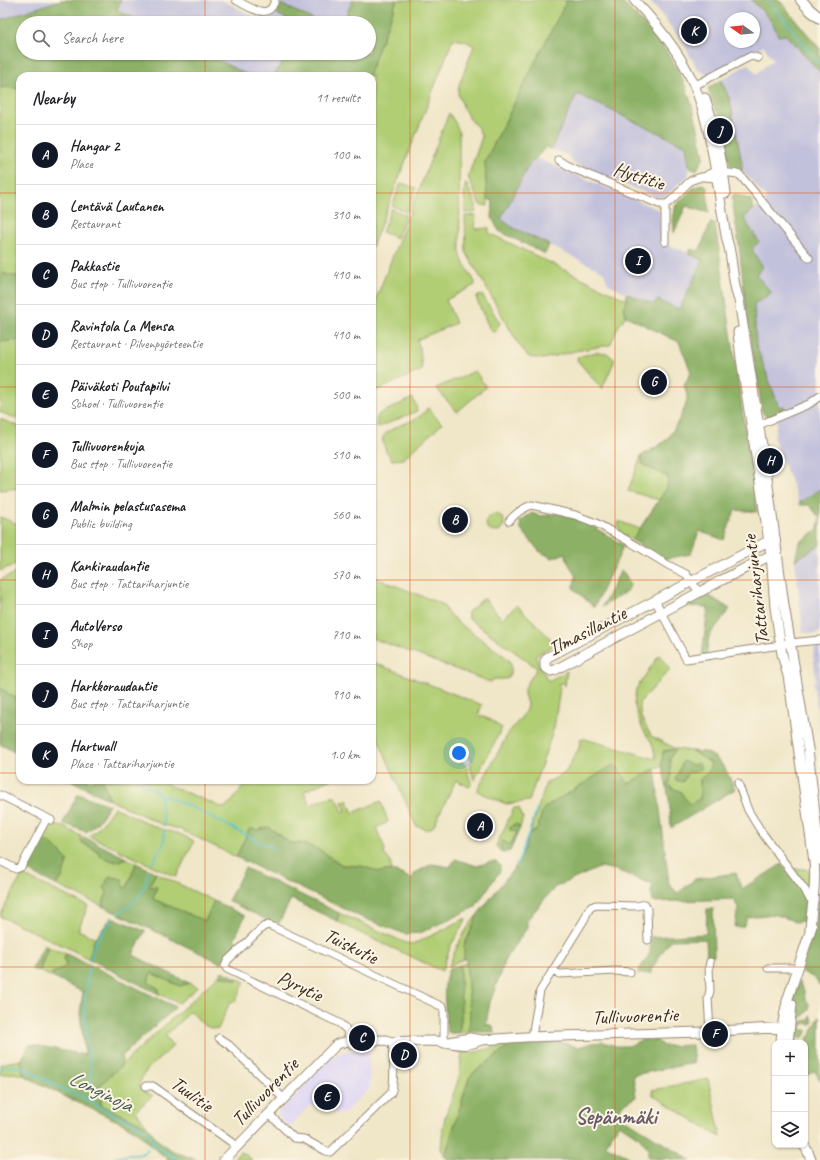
<!DOCTYPE html>
<html lang="en">
<head>
<meta charset="utf-8">
<style>
	:root { --surface:#fff; --page:#f6f6f6; --text:#202124; --muted:#757577; --line:#e0e0e0; --accent:#111827 }
	body { margin:0; font-family:Caveat,sans-serif; background:var(--page); color:var(--text) }
	.controls { position:absolute; right:12px; bottom:12px; display:grid; overflow:hidden; border-radius:8px; box-shadow:0 1px 3px #0004 }
	.controls button { width:36px; height:36px; display:grid; place-items:center; padding:0; border:0; border-bottom:1px solid var(--line); background:var(--surface); color:var(--text); font:20px sans-serif }
	.compass { position:absolute; left:724px; top:12px; width:36px; height:36px; border-radius:50%; background:var(--surface); box-shadow:0 1px 3px #0004; rotate:285deg }
	.you { position:absolute; left:459px; top:753px; width:14px; height:14px; margin:-10px; border:3px solid #fff; border-radius:50%; background:#1a73e8; box-shadow:0 0 0 6px #1a73e833 }
	.badge { display:grid; place-items:center; width:26px; height:26px; border-radius:50%; background:var(--accent); color:#fff; font-size:13px; font-weight:700 }
	.pin { position:absolute; translate:-50% -50%; border:2px solid #fff; box-shadow:0 1px 4px #0006 }
	.list { margin:0; padding:0; list-style:none }
	h2 { display:flex; justify-content:space-between; align-items:center; height:52px; margin:0; padding:0 16px; font-size:17px }
	h2 small { font-size:13px; font-weight:400; color:var(--muted) }
	.list li { display:grid; grid-template-columns:26px 1fr auto; gap:12px; align-items:center; box-sizing:border-box; height:60px; padding:0 16px; border-top:1px solid var(--line) }
	.list b { display:block; font-size:15px; white-space:nowrap }
	.list p { margin:0; font-size:13px; white-space:nowrap; color:var(--muted) }
	.list em { font-size:13px; font-style:normal; color:var(--muted) }
	.icon { flex:none; width:22px; height:22px; fill:none; stroke:currentColor; stroke-width:2; stroke-linecap:round; stroke-linejoin:round }
	.map { position:relative; flex:none; width:820px; height:1160px; overflow:hidden }
	.search { position:absolute; background:var(--surface); box-shadow:0 1px 3px #0004; left:16px; top:16px; width:360px; height:44px; display:flex; align-items:center; gap:10px; box-sizing:border-box; padding:0 14px; border-radius:22px; color:var(--muted); font-size:15px }
	.panel { position:absolute; background:var(--surface); box-shadow:0 1px 3px #0004; left:16px; top:72px; width:360px; height:712px; border-radius:12px }
	.map>svg:first-child { display:block }
	.built { fill:#ddd5f6 }
	.industrial { fill:#c2c1dc; fill-rule:evenodd }
	.green { fill:#b1ce75; stroke:#767c4a }
	.forest { fill:#8cb166; stroke:#646e42 }
	.lines { fill:none; stroke-linecap:round; stroke-linejoin:round }
	.stream { stroke:#57c3cf; stroke-width:1.5 }
	.minor-casing { stroke:#968873; stroke-width:9 }
	.major-casing { stroke:#968873; stroke-width:11 }
	.highway-casing { stroke:#968873; stroke-width:12 }
	.minor { stroke:#fff; stroke-width:7 }
	.major { stroke:#fff; stroke-width:9 }
	.highway { stroke:#fff; stroke-width:10 }
	.grid { fill:none; stroke:#df570d; stroke-width:1; stroke-opacity:0.55 }
	.labels { text-anchor:middle; dominant-baseline:central; stroke-width:4; stroke-linejoin:round; paint-order:stroke }
	.street-label { font-size:20px; fill:#3b2a1e; stroke:#fcf5e5 }
	.water-label { font-size:21px; font-style:italic; fill:#435853; stroke:#fcf5e5 }
	.quarter-label { font-size:22px; font-weight:bold; fill:#6a5c69; stroke:#fcf5e5 }
</style>
</head>
<body>
<div class="map">
<svg width="820" height="1160" viewBox="0 0 820 1160">
	<rect width="100%" height="100%" fill="#fcf5e5"/>
	<filter id="ink" filterUnits="userSpaceOnUse"><feTurbulence type="fractalNoise" baseFrequency=".025" numOctaves="2"/><feDisplacementMap in="SourceGraphic" scale="8" xChannelSelector="R" yChannelSelector="G"/><feConvolveMatrix kernelMatrix="1 2 1 2 8 2 1 2 1" color-interpolation-filters="sRGB"/></filter>
	<filter id="wash" filterUnits="userSpaceOnUse"><feTurbulence type="fractalNoise" baseFrequency=".012" numOctaves="4" result="noise"/><feDisplacementMap in="SourceGraphic" scale="16" xChannelSelector="R" yChannelSelector="G"/><feGaussianBlur stdDeviation="0.9" result="paint"/><feColorMatrix in="noise" values="0 0 0 0 0 0 0 0 0 0 0 0 0 0 0 0 0 1.4 0 .05"/><feComposite in="paint" operator="in"/></filter>
	<g filter="url(#wash)">
		<rect width="100%" height="100%" fill="#f0e6c8"/>
		<path class="built" d="M369 1049 370 1088 343 1114H339L322 1107 316 1106H309L289 1127 279 1118 278 1113 331 1058 340 1053 350 1050Z"/>
		<path class="industrial" d="M0 0H61L0 20Z
			M121 0H221L255 17H266L277 14 295 23H144L117 9Z
			M283 0H353L342 23H320L281 4Z
			M648 0H751L779 29 786 35 820 72V489L799 503 774 439 779 407 756 345 754 304 756 275 762 267 752 249 759 242 744 218 767 199 748 177 744 174 730 100 721 80 748 64 756 74 773 60 764 46 707 75 698 70 682 41 657 9ZM730 18H754V42H730Z
			M204 53H288L275 74 269 76H250Z
			M577 94 686 146 689 175 664 197H656L573 163 568 155 551 149Z
			M536 158 659 210 662 242 702 259 701 265 679 310 658 300 653 304 626 293 607 283 604 272 512 227 501 219 529 165Z
			M820 545V633L812 634 803 632 795 560Z
			M820 646V729L813 682 816 681 813 653 815 652 814 647Z"/>
		<path class="green" d="M397 0H567L525 82 485 162 488 206 480 205 468 177 482 137 478 128 469 118 465 111 458 94 459 85 474 46 465 41 453 39 372 247V76H368Z
			M7 87 20 89V277L0 273V88Z
			M449 113 456 124 459 132 460 252 462 260 475 282V285L446 300 456 323 417 340 420 349 422 370 372 393V309Z
			M401 183 416 188 407 212 392 206Z
			M466 183 476 205V212L465 213 464 190Z
			M391 209 406 215 397 238 382 232Z
			M476 215 475 229 489 228V233L627 300 623 308 626 316 619 325 610 345 575 351 543 359 529 357 519 345 466 252 465 216Z
			M480 295 483 296 500 323 495 332H493L490 330 476 298Z
			M17 340 20 355V420L0 412V342Z
			M596 352 607 353 614 359V362L602 389 577 360 578 357Z
			M475 371 486 387 457 412 436 388Z
			M413 398 416 406 417 411 377 428C376 422 376 419 379 414Z
			M427 408 429 409 442 424 403 459 392 460 386 451 382 439C389 423 421 424 427 408Z
			M0 419 20 427V488L0 490Z
			M641 456 642 464 668 477 667 488 659 500 628 491Z
			M486 523a9 9 0 1 1 18 0a9 9 0 1 1-18 0Z
			M0 517 20 525V562L0 571Z
			M618 521 640 529 632 540C623 534 618 533 618 521Z
			M20 571V701L0 688V580Z
			M374 578H376L442 604 448 613 460 624 503 655 509 660 511 665V671L508 678 505 679H495L490 682 372 638V583Z
			M484 598 502 619 517 605 556 644 535 656 548 681 567 671 565 686 562 682 558 685 560 688 554 728 529 801 506 804 477 791 509 732 521 718 526 710 527 704 524 694V689L537 668 468 618V612Z
			M659 655 670 669 639 703 641 717 651 736 676 749 692 751 711 763 708 773 700 780V799L689 805 680 791 673 789 668 785 671 776 670 758 675 749 663 751 662 765 628 784 618 768 613 765 543 809 537 830 530 833 546 783 565 773 579 748 581 738 656 759 652 743 642 728 634 704 636 689Z
			M372 662 482 705 478 715 491 720 497 725 502 728 474 781 470 765 473 760 465 755 461 762 466 765 471 784 469 787 456 780 433 827 427 830 421 827 416 826 372 725Z
			M102 780H164L170 786 224 808 233 800 248 780H330L304 791 310 805C316 803 330 795 335 797 339 799 341 808 343 812L346 811 342 802 347 800 353 813 381 801 388 822 376 828 385 849 384 854 390 861 392 870 380 872 361 866 342 865 320 850 301 843H290L269 827 257 830 250 828 236 857 182 830 161 824 110 800Z
			M114 807 145 822 158 828 180 834 194 841 176 877 89 836C100 828 107 818 114 807Z
			M514 808H519L523 818 520 828 517 824 510 830 517 832 510 845 503 841 500 846 503 853 500 851 496 846Z
			M50 821 61 827 62 826 81 836V842L116 862 126 858 136 863 127 888 124 887 107 893 102 906 56 885 62 878 38 841 47 822Z
			M794 869H805L809 871V891L793 870Z
			M156 873 214 901 205 922 152 899 150 884Z
			M22 875 88 906 78 930 96 938 94 940 89 959 70 949 0 916Z
			M339 913 406 943 413 944 437 933 466 918 465 922 451 945 442 971 358 932 337 921Z
			M478 914 464 946V959L449 966C457 945 463 932 478 914Z
			M48 947 66 954 64 958 68 965 59 971 55 972 52 974V977L39 971Z
			M466 963 470 1013 469 1032 459 1033 461 1019 460 965Z
			M151 973 180 986 189 983 198 987 179 1003 159 994V989L148 982Z
			M219 975C225 977 231 978 237 980L239 979 245 982 235 1002H230L218 1029C203 1028 200 1021 191 1011L165 1036 173 1046 148 1069 143 1075 139 1085C141 1092 147 1094 153 1095L136 1111 147 1126 101 1105 100 1085Z
			M504 1045H511L473 1073 469 1078 445 1156 441 1149 443 1128 445 1117 459 1078 462 1052 472 1053Z
			M21 1060 23 1075 13 1073 0 1075V1064Z
			M708 1079 721 1137 713 1133 653 1095 652 1090Z
			M240 1152 245 1154 252 1160H233Z"/>
		<path class="forest" d="M61 0H121L117 10 144 23H23V53H204L250 76H20V89L7 87 0 88V20Z
			M353 0H397L368 76H269L275 74 288 53H369V23H342Z
			M567 0H620C644 24 671 51 684 83 694 106 699 132 704 157L696 171 689 166 686 146 577 94 551 149 546 147 529 165 501 219 512 227 549 245 545 254 499 231 492 218 493 201 487 199 485 162 525 82Z
			M751 0H779L780 1 820 49V72L786 35 778 36C774 22 762 10 751 0Z
			M281 4 320 23H295L277 14Z
			M721 80 730 100 742 164V171L731 166 730 164 725 140 719 116 715 109 708 88Z
			M703 184 707 187 709 213 686 206 674 233 673 218 676 205 693 188Z
			M734 194 751 200 754 209 744 218 759 242 752 249 762 267 756 275 772 293 754 304 756 345 779 407 784 406 786 411C773 416 761 424 761 402L747 319 740 253 732 198Z
			M711 222 715 223 757 512 735 510 724 540 699 531 691 554 665 559 632 540 667 488 668 477 642 464 641 456C649 451 659 446 667 439 673 432 688 406 687 397 687 393 685 389 684 385L691 372 679 342 626 316 623 308 627 300 626 293 653 304 658 300 679 309 701 265 702 260 688 253 691 249 699 251Z
			M0 273 20 277V340L0 342Z
			M820 489V545L795 560 799 543 818 529 820 518 809 505H800L799 503Z
			M532 513C543 519 548 513 559 514 582 518 603 533 623 545 620 556 615 564 610 574 604 585 600 596 594 607L573 588 576 576 567 561 566 553 552 558 539 551 521 529 520 521Z
			M621 570C626 574 628 579 630 586L627 591 602 607Z
			M708 595 730 609 709 636 706 656 702 655 708 607 683 606Z
			M0 688 20 701V755L0 744Z
			M676 749 670 758 671 776 668 785 673 789 680 791 689 804 700 799V779L708 773 711 763 692 751C696 752 701 751 705 752 722 758 728 774 735 789L671 828 669 799 662 765 663 752Z
			M683 761 693 765 699 763 701 769 692 773 688 772 683 782 675 780Z
			M613 765 618 768 629 784 655 768 669 884 678 893 695 879 736 873 742 889 782 864 803 889 807 902 805 921 794 922 791 920 774 914 748 917 743 927H735L738 907 733 899 653 902 651 892 653 885 616 870 601 867 555 887 527 920V928L506 958 490 1002 486 1024 493 1026 494 1032H469L470 1013 466 959H464V946L478 914 519 862 530 833 537 830 543 809Z
			M70 780H102L110 800Z
			M78 794 109 805C103 816 97 825 86 832L63 823Z
			M517 824 520 828 510 851 503 853 500 846 503 841 510 845 517 832 509 829 512 825Z
			M269 827 290 843H301L320 850 342 865 361 866 380 872 392 870 412 879 415 873 432 864 450 867 455 859 477 866 490 862H496L500 865V871L475 907 420 933 405 934 361 917 236 857 250 828 257 830Z
			M84 837 126 858 116 862 101 857 98 851 81 842Z
			M38 841 49 842 68 860 62 878 56 885 24 869Z
			M136 863 156 873 150 884V887L156 886 157 887 153 899 205 921 214 901 245 916 234 940 240 944 221 963 102 906 107 893 104 887 109 876 122 879 124 887 127 888Z
			M245 868 339 913 337 921 291 899 278 925 228 901Z
			M820 889V986L814 978 801 971 814 930Z
			M707 909H713L714 956 707 957 706 939 670 940 651 970V973L638 974 639 970 650 953 651 937 706 934Z
			M112 917 145 931 133 955 189 983 180 986 151 973 148 982 159 989V994L89 959 94 940Z
			M44 945 48 947 41 966V969L39 971C36 972 33 971 32 968L35 964Z
			M66 954C103 970 139 990 176 1007L122 1056V1065L100 1085 101 1105 147 1126 156 1138 166 1147 173 1151 197 1160H169L159 1152 136 1131 124 1124 70 1099 23 1075 21 1060 30 1044 85 1055 80 1014 83 992 52 977 53 972 59 971 67 965 65 963 64 958Z
			M460 965 461 1019 459 1033H450L447 1031C446 1013 441 984 449 969Z
			M222 971 239 979 237 980C231 978 225 977 219 975Z
			M799 982 804 991 805 999 809 1003V1009L805 1013 804 1016C798 1020 794 1025 793 1032H795C798 1024 801 1020 810 1020L811 1016 812 1017 813 1022 812 1024 810 1025 806 1023 802 1025 801 1028 802 1030H807C807 1035 805 1036 801 1038L797 1037V1040L793 1043V1004Z
			M820 1016V1080L815 1071 805 1077V1060L812 1053 811 1050 807 1048V1044L808 1042 807 1038 811 1036 812 1031Z
			M641 1040H657L663 1046 692 1045 694 1063 633 1075 636 1097 622 1105 618 1115 691 1160H671L669 1158C663 1160 655 1159 648 1157V1148L639 1137 619 1124 605 1145 627 1156 630 1160H448L445 1156 469 1078 473 1073 511 1045 564 1043 578 1047 593 1043 603 1042 616 1046H629Z"/>
		<g class="lines">
			<path class="stream" d="M767 0C786 20 802 43 820 64
				M141 783 157 792 160 795 164 826
				M160 797 164 796 168 797 204 813 263 844 277 848
				M152 863 164 843V830
				M517 866 537 809
				M118 914 138 899 144 887 148 872
				M90 960 95 942 113 918
				M89 967 84 1005 86 1028 91 1074V1093L94 1104
				M0 1068 13 1066 21 1067 69 1092 78 1095 113 1114 135 1123 146 1131 160 1149 179 1160
				M151 1146 155 1142
				M112 1160C116 1158 120 1156 124 1156 133 1154 142 1157 148 1149"/>
		</g>
	</g>
	<g filter="url(#ink)">
		<g class="lines">
			<g class="minor-casing">
				<path id="minor" d="M236 0C243 4 259 14 267 11 272 9 274 4 275 0
					M694 86 751 56 758 58
					M559 160 572 168 659 204C661 204 664 204 666 204 672 202 684 185 692 180 696 179 701 176 705 177 711 177 714 180 720 176
					M705 177C712 170 715 173 723 173 730 173 734 172 740 175L809 258
					M665 204V242
					M754 427 809 404 820 396
					M509 521C516 513 522 508 532 505L575 515 596 523 632 543 668 565 686 574 699 592
					M655 600 686 659 774 646 790 643 820 640
					M738 783 748 810 754 820 763 834 805 890 809 898 814 899
					M0 795 51 820
					M0 861 16 869 21 867 47 818
					M768 968H791L798 969
					M552 971 560 974 615 971 630 972
					M710 1031 708 998 710 991 709 967 710 962
					M532 1036 540 991 584 920 588 911 591 907 596 905 637 906 645 904 647 909 648 940
					M219 1038 229 1045 284 1099
					M352 1045 346 1029 339 1023 227 969 225 966 228 960 263 927 268 925 271 926 443 1007 444 1012V1043
					M146 1086H153L238 1147
					M269 1114 294 1138 304 1139 326 1151 330 1152 391 1093C396 1082 393 1054 392 1042"/>
			</g>
			<g class="major-casing">
				<path id="major" d="M634 0C659 26 686 61 698 95 714 141 717 187 726 235 727 241 729 246 730 252 733 268 733 285 739 300L767 478 784 605 808 749 820 860
					M705 98C716 129 722 160 726 193
					M738 332 741 358 771 555 775 607 782 654 788 676 791 695 814 862C817 885 811 908 810 930
					M774 538 548 657 545 661V667L551 671 555 670 722 580 775 553
					M444 1043 470 1038 482 1040 526 1037 701 1032 789 1027
					M781 1043 782 1027 787 1001 812 926
					M788 1043 792 1004
					M804 1145 808 1152 811 1160
					M224 1160 337 1044 348 1041 386 1040 391 1042C406 1041 421 1041 435 1041 456 1042 460 1049 481 1040"/>
			</g>
			<g class="highway-casing">
				<path id="highway" d="M801 0 809 9 820 18"/>
			</g>
			<use href="#minor" class="minor"/>
			<use href="#major" class="major"/>
			<use href="#highway" class="highway"/>
		</g>
	</g>
	<path class="grid" d="M205 0V23M410 0V1160M615 0V1160M205 53V76M0 193H20M372 193H820M0 387H20M372 387H820M0 580H20M372 580H820M0 773H20M372 773H820M205 780V1160M0 967H820"/>
	<g class="labels">
		<g class="street-label">
			<text transform="translate(639 176) rotate(18)">Hyttitie</text>
			<text transform="translate(756 590) rotate(-97)">Tattariharjuntie</text>
			<text transform="translate(587 631) rotate(-27)">Ilmasillantie</text>
			<text transform="translate(351 946) rotate(26)">Tuiskutie</text>
			<text transform="translate(300 986) rotate(25)">Pyrytie</text>
			<text transform="translate(635 1016) rotate(-2)">Tullivuorentie</text>
			<text transform="translate(265 1092) rotate(-46)">Tullivuorentie</text>
			<text transform="translate(192 1094) rotate(35)">Tuulitie</text>
		</g>
		<g class="water-label">
			<text transform="translate(101 1091) rotate(26)">Longinoja</text>
		</g>
		<g class="quarter-label">
			<text x="616" y="1117">Sepänmäki</text>
		</g>
	</g>
</svg>
<div class="controls">
<button>+</button>
<button>−</button>
<button><svg class="icon" aria-label="layers" viewBox="0 0 24 24"><path d="M12 4l9 5-9 5-9-5zM3 14l9 5 9-5"/></svg></button>
</div>
<svg class="compass" viewBox="-18 -18 36 36"><path d="M0-13l5 13h-10z" fill="#e53935"/><path d="M0 13l5-13h-10z" fill="#757577"/></svg>
<div class="you"></div>
<div class="pin badge" style="left:480px;top:826px">A</div>
<div class="pin badge" style="left:455px;top:520px">B</div>
<div class="pin badge" style="left:362px;top:1038px">C</div>
<div class="pin badge" style="left:404px;top:1055px">D</div>
<div class="pin badge" style="left:327px;top:1097px">E</div>
<div class="pin badge" style="left:715px;top:1034px">F</div>
<div class="pin badge" style="left:654px;top:382px">G</div>
<div class="pin badge" style="left:770px;top:461px">H</div>
<div class="pin badge" style="left:638px;top:261px">I</div>
<div class="pin badge" style="left:720px;top:131px">J</div>
<div class="pin badge" style="left:694px;top:31px">K</div>
<div class="search"><svg class="icon" aria-label="search" viewBox="0 0 24 24"><circle cx="10" cy="10" r="6"/><path d="M15 15l6 6"/></svg>Search here</div>
<section class="panel">
<h2>Nearby<small>11 results</small></h2>
<ul class="list">
<li><span class="badge">A</span><div><b>Hangar 2</b><p>Place</p></div><em>100 m</em></li>
<li><span class="badge">B</span><div><b>Lentävä Lautanen</b><p>Restaurant</p></div><em>310 m</em></li>
<li><span class="badge">C</span><div><b>Pakkastie</b><p>Bus stop · Tullivuorentie</p></div><em>410 m</em></li>
<li><span class="badge">D</span><div><b>Ravintola La Mensa</b><p>Restaurant · Pilvenpyörteentie</p></div><em>410 m</em></li>
<li><span class="badge">E</span><div><b>Päiväkoti Poutapilvi</b><p>School · Tullivuorentie</p></div><em>500 m</em></li>
<li><span class="badge">F</span><div><b>Tullivuorenkuja</b><p>Bus stop · Tullivuorentie</p></div><em>510 m</em></li>
<li><span class="badge">G</span><div><b>Malmin pelastusasema</b><p>Public building</p></div><em>560 m</em></li>
<li><span class="badge">H</span><div><b>Kankiraudantie</b><p>Bus stop · Tattariharjuntie</p></div><em>570 m</em></li>
<li><span class="badge">I</span><div><b>AutoVerso</b><p>Shop</p></div><em>710 m</em></li>
<li><span class="badge">J</span><div><b>Harkkoraudantie</b><p>Bus stop · Tattariharjuntie</p></div><em>910 m</em></li>
<li><span class="badge">K</span><div><b>Hartwall</b><p>Place · Tattariharjuntie</p></div><em>1.0 km</em></li>
</ul>
</section>
</div>
</body>
</html>
